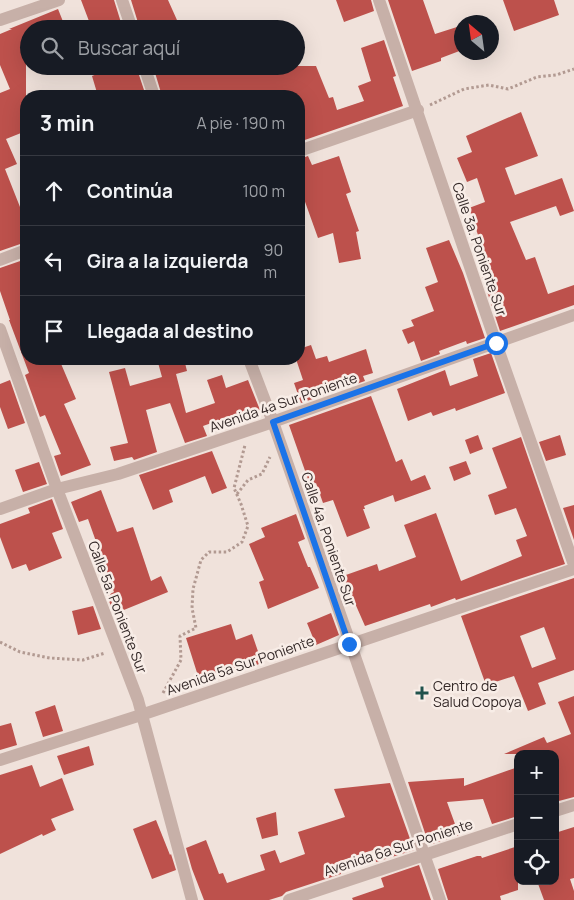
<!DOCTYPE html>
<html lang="es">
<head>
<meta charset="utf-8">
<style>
	:root { --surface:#171b24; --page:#20242c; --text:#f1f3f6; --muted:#9ea1a6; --line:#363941 }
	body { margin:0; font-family:Manrope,sans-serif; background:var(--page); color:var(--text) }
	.controls { position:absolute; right:15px; bottom:15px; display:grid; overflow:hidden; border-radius:10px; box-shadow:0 5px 20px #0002 }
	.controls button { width:45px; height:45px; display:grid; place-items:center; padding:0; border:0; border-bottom:1px solid var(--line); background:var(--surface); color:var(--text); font:25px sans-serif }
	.compass { position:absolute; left:454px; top:15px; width:45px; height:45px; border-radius:50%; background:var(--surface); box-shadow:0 5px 20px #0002; rotate:331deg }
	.stop { position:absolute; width:15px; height:15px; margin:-11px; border:4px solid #1a73e8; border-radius:50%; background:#fff }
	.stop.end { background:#1a73e8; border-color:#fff; box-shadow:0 1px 5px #0008 }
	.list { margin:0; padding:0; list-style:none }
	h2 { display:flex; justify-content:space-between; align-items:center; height:65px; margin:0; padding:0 20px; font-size:21px }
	h2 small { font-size:16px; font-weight:400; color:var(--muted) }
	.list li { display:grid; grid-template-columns:32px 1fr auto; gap:15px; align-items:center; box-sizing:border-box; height:70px; padding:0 20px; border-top:1px solid var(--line) }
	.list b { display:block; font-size:19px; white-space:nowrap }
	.list em { font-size:16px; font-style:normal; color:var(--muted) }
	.icon { flex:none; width:28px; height:28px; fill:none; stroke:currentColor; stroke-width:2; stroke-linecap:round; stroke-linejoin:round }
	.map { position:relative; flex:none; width:574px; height:900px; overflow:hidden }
	.search { position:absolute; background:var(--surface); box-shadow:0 5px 20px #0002; left:20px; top:20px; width:285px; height:55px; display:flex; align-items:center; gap:12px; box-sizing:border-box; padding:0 18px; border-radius:28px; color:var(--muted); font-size:19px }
	.panel { position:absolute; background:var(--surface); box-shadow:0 5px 20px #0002; left:20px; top:90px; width:285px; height:275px; border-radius:20px }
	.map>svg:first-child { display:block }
	.building { fill:#bd514c; fill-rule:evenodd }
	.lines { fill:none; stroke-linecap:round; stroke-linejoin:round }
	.path { stroke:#b29a92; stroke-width:3; stroke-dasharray:2.5 2.5; stroke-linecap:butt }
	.street { stroke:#c7b0a8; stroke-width:12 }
	.route { stroke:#1a73e8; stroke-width:6 }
	.poi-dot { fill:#20524c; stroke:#f8ede7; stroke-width:2 }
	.labels { text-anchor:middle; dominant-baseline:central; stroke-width:5; stroke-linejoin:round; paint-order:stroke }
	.street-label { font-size:14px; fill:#342928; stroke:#f8ede7 }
	.poi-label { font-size:14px; fill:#342928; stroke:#f8ede7; text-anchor:start }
</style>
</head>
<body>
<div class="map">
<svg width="574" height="900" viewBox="0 0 574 900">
	<rect width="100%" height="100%" fill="#f0e2db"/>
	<path class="building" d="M81 0H114L123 29H92Z
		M131 0H168L181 29H140Z
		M336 0H371L374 11 344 22Z
		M388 0H423L435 34 457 27 462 40V50L441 58V61L412 71Z
		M503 0H554L559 15 514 31Z
		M58 9 66 29H29V63L26 58V131L6 139 17 164 5 169 20 207 26 205V242L0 251V93L10 89 0 65V34L12 29H9Z
		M384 40 396 76 393 77 403 106 299 142V96H162L153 66H179L181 72 197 66H316L329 98 333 97 337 110 364 101 358 86 371 81 361 48Z
		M106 66H136L146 96H98L92 76 107 70Z
		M521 112 538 156 505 168 515 195 562 178 574 211 560 216 556 206 510 222 526 260 535 257 548 294 574 285V305L500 331 482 276 492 273 477 236 478 235 469 208 485 202 477 178 467 182 457 158 472 152 466 136Z
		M308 156 312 165 339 156 351 192 346 194 359 231 356 232 361 259 339 263 333 233 318 238 299 185V159Z
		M449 240 463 273 485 338 467 344 466 341 439 351 440 354 421 361 414 341 408 344 402 330 414 326 411 320 434 311 425 287 438 282 426 248Z
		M26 259V359H59L76 399 64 404 91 465 61 476 54 456 61 454 45 415 40 417 25 375 29 373 9 320H10L0 291V268Z
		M311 345 316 359 327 356 329 362 366 349 373 373 363 376 365 381 301 403 294 383 303 380 296 359H299V349Z
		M491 353 505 393 456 411 455 408 433 416 431 412 408 421 397 389 445 370 450 386 478 376 473 359Z
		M157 359H184L187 371 176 374 186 413 215 403 207 380 222 375 226 388 248 380 260 410 238 418 237 414 203 426 207 436 185 443 170 403 146 410 157 452 134 460 132 457 114 461 110 447 128 443 109 372 125 368 130 386 162 377Z
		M10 380 25 423 8 429 0 407V384Z
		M371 396 396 462 402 459 411 481 425 475 431 489 395 502 393 495 364 506 365 509H363L370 528 347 537 333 500 323 503 316 483 310 485 289 425Z
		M478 435 483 449 470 454 465 440Z
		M560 435 566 455 546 461 539 442Z
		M521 437 565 564 456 600 455 598 431 607 430 604 365 626 343 576 377 564 379 571 416 557 404 525 436 513 461 581 522 556 516 540 527 536 516 508 495 515 488 495 507 488 492 448Z
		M212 451 227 488 212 494 205 476 169 490 173 502 153 510 139 475Z
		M466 461 471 474 454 481 449 467Z
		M39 462 47 484 23 492 15 470Z
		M101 490 117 532 133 527 151 581 161 576 168 592 114 614 109 601H111L108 595 114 592 88 519 79 522 71 502Z
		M52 499 63 529 52 533 62 558 29 571 26 564 12 569 0 537V524L30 513 28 508Z
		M574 505V540L563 508Z
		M296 514 305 539 298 542 308 567H310L319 588 268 609 259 582 264 580 249 544 265 537 261 528Z
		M574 578V670L538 683 546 704 528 711 514 676 486 685 461 616ZM544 627 556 659 532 668 520 636Z
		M93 606 101 629 78 635 72 611Z
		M331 613 339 635 316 645 307 623Z
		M231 624 236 640 252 634 262 663 224 676 222 671 199 679 186 638Z
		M574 696V797L555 802V754H504L544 737 547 743 571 734 558 702Z
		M55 705 63 731 43 737 35 712Z
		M11 723 17 745 0 750V726Z
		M89 746 94 765 64 775 57 756Z
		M32 765 40 787 62 778 74 810 51 819 56 830 43 836 42 834 0 854V775Z
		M518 767V816L492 824 483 799 447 802 459 835 429 845 408 782 464 778V786Z
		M390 783 414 850 376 862 373 850 337 862 341 874 286 892 282 896 269 900H204L192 869 186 848 206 840 219 874 223 873 227 883 265 870 260 855 275 850 280 863 305 854 298 832 345 817 334 789Z
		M276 812 278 835 262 839 256 818Z
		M156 820 170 855 171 854 176 870 152 879 133 829Z
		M574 827V878L570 879 574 891V900H544L537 881H555V833Z
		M518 846V890L500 896 501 900H448L438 869 477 856H481L482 858Z
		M419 865 431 900H353L352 898 384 887 381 878Z"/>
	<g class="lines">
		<path class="path" d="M430 105 464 89 489 85 508 89 537 77 556 75 574 69
			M237 494 248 480 262 474 270 457
			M0 642 20 652 50 658 83 660 105 653
			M163 693 181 660 180 636 196 628 192 608 193 589 201 560 209 552H227L242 542 248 526 241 504 234 488 245 445"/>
		<path class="street" d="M122 0 132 29
			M379 0 496 343 574 565
			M0 20 59 0
			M144 66 154 96
			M299 151 418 110
			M0 260 26 250
			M0 329 57 489 138 700 192 900
			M249 359 273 422 440 900
			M0 509 57 489 118 474 264 425 574 315
			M0 760 141 715 574 569
			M555 811 574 805
			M289 900 518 824"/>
	</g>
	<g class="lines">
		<path class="route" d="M349 644 273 422 496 343"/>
	</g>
	<path class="poi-dot" d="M419.5 685.5h5v5h5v5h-5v5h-5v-5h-5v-5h5z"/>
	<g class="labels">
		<g class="street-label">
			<text transform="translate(480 249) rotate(71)">Calle 3a. Poniente Sur</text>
			<text transform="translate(283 402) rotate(-19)">Avenida 4a Sur Poniente</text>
			<text transform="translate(329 539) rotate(71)">Calle 4a. Poniente Sur</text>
			<text transform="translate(118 607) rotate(69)">Calle 5a. Poniente Sur</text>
			<text transform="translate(240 665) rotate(-19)">Avenida 5a Sur Poniente</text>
			<text transform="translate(398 847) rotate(-18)">Avenida 6a Sur Poniente</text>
		</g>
		<g class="poi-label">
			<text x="433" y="685">Centro de<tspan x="433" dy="16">Salud Copoya</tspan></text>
		</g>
	</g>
</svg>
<div class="controls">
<button>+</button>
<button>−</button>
<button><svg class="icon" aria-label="locate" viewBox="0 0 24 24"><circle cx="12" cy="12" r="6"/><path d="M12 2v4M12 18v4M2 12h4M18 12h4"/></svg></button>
</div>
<svg class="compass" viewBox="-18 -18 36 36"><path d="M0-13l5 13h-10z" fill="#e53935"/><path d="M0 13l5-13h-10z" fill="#9ea1a6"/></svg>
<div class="stop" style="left:496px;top:343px"></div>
<div class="stop end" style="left:349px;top:644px"></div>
<div class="search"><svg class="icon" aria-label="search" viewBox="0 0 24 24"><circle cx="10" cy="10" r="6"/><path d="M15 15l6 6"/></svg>Buscar aquí</div>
<section class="panel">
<h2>3 min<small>A pie · 190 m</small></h2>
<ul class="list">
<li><svg class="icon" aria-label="ahead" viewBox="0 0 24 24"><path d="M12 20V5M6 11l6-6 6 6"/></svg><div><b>Continúa</b></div><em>100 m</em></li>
<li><svg class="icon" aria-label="left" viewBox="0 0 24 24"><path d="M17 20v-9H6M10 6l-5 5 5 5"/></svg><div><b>Gira a la izquierda</b></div><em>90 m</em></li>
<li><svg class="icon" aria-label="arrive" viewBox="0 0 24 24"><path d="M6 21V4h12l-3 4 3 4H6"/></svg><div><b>Llegada al destino</b></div></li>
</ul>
</section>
</div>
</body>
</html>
